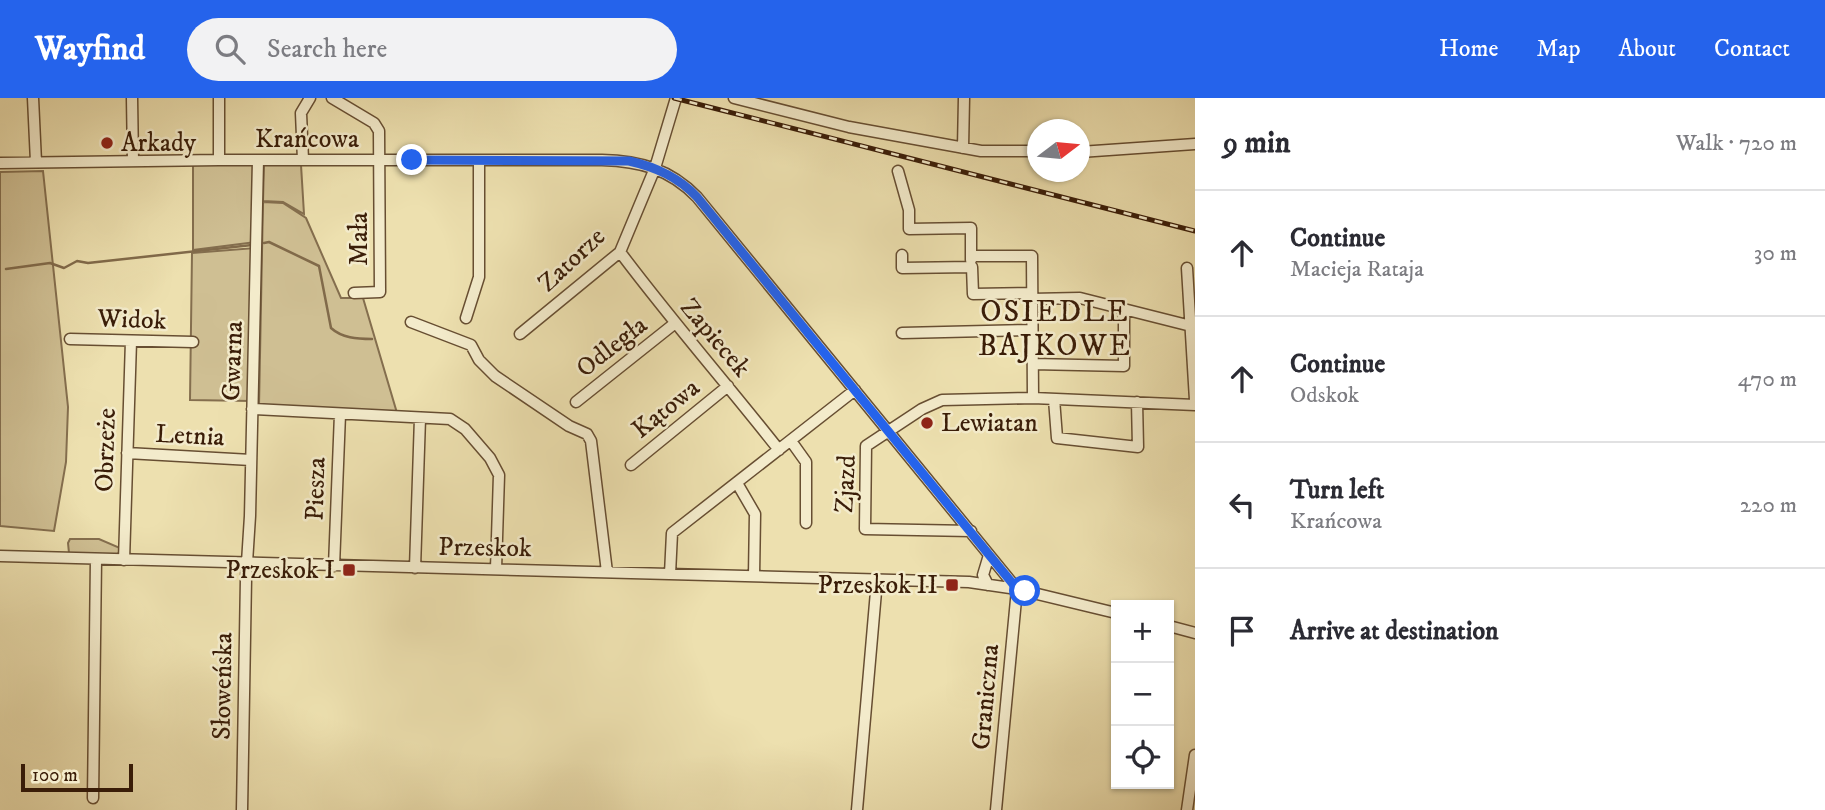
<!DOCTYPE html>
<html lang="en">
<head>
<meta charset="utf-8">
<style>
	:root { --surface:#fff; --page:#f2f2f3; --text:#2b2b33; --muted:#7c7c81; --line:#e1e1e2; --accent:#2563eb }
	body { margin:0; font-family:"IM FELL DW Pica",serif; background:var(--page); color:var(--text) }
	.controls { position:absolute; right:21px; bottom:21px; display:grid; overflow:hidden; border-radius:0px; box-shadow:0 2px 5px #0004 }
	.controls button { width:63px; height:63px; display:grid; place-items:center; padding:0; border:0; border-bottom:2px solid var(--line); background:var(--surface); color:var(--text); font:35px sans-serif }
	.compass { position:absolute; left:1027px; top:21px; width:63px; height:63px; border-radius:50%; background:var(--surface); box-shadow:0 2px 5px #0004; rotate:74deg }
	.scale { position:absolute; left:21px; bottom:18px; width:112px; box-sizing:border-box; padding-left:7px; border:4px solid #3a1d08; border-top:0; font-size:19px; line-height:24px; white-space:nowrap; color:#3a1d08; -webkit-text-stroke:5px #f3ebcb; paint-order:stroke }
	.stop { position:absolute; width:21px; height:21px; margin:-16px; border:5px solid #2563eb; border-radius:50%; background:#fff }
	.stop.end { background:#2563eb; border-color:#fff; box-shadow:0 2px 7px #0008 }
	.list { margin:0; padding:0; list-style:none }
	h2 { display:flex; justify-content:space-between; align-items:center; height:91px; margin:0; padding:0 28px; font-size:30px }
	h2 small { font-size:23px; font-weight:400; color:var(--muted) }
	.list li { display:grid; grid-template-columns:46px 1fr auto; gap:21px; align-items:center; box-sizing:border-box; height:126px; padding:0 28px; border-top:2px solid var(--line) }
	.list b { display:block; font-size:26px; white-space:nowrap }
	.list p { margin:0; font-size:23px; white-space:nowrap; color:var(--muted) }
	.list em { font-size:23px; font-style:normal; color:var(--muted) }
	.icon { flex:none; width:38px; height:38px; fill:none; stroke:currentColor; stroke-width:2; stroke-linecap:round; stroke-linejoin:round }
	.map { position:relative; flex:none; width:1195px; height:712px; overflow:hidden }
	header { display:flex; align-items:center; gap:42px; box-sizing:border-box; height:98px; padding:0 35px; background:var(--accent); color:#fff }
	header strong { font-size:33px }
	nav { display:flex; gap:38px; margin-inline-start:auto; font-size:24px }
	.search { width:490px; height:63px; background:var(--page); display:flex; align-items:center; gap:18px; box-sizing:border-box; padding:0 24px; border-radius:38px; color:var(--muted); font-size:26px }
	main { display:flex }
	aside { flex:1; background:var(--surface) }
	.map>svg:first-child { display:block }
	.green { fill:#cfbf93; stroke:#846e4e; stroke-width:2 }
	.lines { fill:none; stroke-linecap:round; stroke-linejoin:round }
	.stream { stroke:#816a4a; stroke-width:2.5 }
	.minor-casing { stroke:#674e32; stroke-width:13 }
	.minor { stroke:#f3ebcb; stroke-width:10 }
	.rail-casing { stroke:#3a1d08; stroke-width:5 }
	.rail { stroke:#f3ebcb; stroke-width:2.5; stroke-dasharray:8; stroke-linecap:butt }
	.route { stroke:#2563eb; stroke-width:9 }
	.poi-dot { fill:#8f2418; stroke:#f3ebcb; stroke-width:2.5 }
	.labels { text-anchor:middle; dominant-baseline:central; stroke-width:5; stroke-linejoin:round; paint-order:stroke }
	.street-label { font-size:26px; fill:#3a1d08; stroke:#f3ebcb }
	.poi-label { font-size:26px; fill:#3a1d08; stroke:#f3ebcb; text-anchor:start }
	.quarter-label { font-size:30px; letter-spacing:2px; fill:#3a1d08; stroke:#f3ebcb }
</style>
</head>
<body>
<header>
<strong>Wayfind</strong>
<div class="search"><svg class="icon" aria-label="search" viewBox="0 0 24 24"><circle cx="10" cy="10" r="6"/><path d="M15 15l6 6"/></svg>Search here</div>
<nav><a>Home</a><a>Map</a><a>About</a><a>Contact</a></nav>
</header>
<main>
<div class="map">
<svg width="1195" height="712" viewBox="0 0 1195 712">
	<rect width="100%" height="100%" fill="#ede0af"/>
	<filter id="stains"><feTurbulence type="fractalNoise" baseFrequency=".00286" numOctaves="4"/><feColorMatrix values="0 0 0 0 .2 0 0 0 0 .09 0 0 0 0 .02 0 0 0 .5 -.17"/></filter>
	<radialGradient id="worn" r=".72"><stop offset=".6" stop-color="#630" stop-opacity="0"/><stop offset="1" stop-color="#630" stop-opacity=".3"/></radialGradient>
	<path class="green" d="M193 65 257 67 256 144 193 152Z
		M264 66 301 67 304 116 283 104 263 103Z
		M43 73 68 309 66 364 54 433 0 428V74Z
		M263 104 283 105 306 120 341 200H363L397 315 259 308Z
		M255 150 251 303 190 302 192 155Z
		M70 441H99L120 450 119 455 116 457 69 455 68 445Z"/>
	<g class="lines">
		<path class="stream" d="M264 145 269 144 319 168 331 230C342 240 357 241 372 241
			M6 171 50 165 64 170 77 163 88 165 252 147"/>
		<g class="minor-casing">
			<path id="minor" d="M33 0 36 64
				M132 0 133 63
				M219 0V62
				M332 0 374 25 379 33 380 194 354 195
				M734 0 849 29 981 53H1038
				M963 50 964 0
				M1080 54 1195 46
				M303 62 301 15 310 0
				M0 65 219 62H602C640 63 670 71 697 99L1017 491
				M898 73 909 112V131L971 130V162
				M620 154C671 222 727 286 779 352
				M902 157V170L972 169 973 196 1031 195
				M971 158H1032L1033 300
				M1187 170 1195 302
				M1031 201 1080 200 1191 228
				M466 220 479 179V62
				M411 224 471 247 479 262 495 278 569 328 587 336 591 343 607 474
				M902 235 1031 232
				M520 236 620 154 655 70 676 0
				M70 241 193 244
				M1033 266 1124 268V212
				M1054 301 1057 340 1138 349 1137 304
				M576 304 674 226
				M252 311 450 321 465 331 490 360 499 377 496 471
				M791 343 806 364V425
				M127 355 251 362
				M631 367 728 288
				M737 385 755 416 754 478
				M971 433 865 431 866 348 922 311 942 302 1033 300 1195 307
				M0 458 969 484 1017 491 1116 515
				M124 462 131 243
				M334 468 340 316
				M415 470 420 320
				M670 476 672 435 855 292
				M988 487 983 477 989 457
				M1169 528 1195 535
				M93 700 96 461
				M242 712 246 480 250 418 258 62
				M857 712 877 482
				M996 712 1017 491
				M1187 712 1195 657"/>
		</g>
		<use href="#minor" class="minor"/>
		<g class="rail-casing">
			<path id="rail" d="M674 0 1195 133"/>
		</g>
		<use href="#rail" class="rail"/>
	</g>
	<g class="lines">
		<path class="route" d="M412 62 629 63C656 69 678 79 697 99L1017 491 1025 493"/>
	</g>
	<g class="poi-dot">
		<circle cx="107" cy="45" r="7"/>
		<circle cx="927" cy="325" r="7"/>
		<rect x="342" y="465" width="14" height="14" rx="3.5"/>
		<rect x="945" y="480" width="14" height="14" rx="3.5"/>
	</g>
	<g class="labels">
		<g class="street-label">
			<text x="307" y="41">Krańcowa</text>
			<text transform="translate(359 141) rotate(-90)">Mała</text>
			<text transform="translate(572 162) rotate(-43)">Zatorze</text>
			<text transform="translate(132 222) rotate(2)">Widok</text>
			<text transform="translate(715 240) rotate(50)">Zapiecek</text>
			<text transform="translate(612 249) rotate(-38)">Odległa</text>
			<text transform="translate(233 263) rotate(-88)">Gwarna</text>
			<text transform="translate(666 311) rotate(-39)">Kątowa</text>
			<text transform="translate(190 338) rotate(3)">Letnia</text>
			<text transform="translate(106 352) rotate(-88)">Obrzeże</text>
			<text transform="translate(846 386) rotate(-87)">Zjazd</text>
			<text transform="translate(316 391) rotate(-88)">Piesza</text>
			<text transform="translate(485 450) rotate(1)">Przeskok</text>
			<text transform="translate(223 588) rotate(-89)">Słoweńska</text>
			<text transform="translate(986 599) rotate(-85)">Graniczna</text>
		</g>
		<g class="poi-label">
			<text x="121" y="45">Arkady</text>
			<text x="941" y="325">Lewiatan</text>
			<text x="335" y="472" text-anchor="end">Przeskok I</text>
			<text x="938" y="487" text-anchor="end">Przeskok II</text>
		</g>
		<g class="quarter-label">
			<text x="1055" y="214">OSIEDLE<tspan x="1055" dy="34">BAJKOWE</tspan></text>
		</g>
	</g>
	<rect width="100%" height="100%" filter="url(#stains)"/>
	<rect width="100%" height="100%" fill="url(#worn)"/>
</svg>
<div class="controls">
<button>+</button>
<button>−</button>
<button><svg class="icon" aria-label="locate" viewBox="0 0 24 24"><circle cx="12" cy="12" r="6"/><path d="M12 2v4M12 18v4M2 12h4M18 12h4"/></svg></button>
</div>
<svg class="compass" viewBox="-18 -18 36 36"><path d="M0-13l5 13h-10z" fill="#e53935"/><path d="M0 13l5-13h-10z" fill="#7c7c81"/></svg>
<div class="scale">100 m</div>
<div class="stop" style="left:1025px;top:493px"></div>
<div class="stop end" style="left:412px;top:62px"></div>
</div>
<aside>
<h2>9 min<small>Walk · 720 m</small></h2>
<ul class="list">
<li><svg class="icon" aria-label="ahead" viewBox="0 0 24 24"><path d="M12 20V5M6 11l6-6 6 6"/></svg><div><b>Continue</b><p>Macieja Rataja</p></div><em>30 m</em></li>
<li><svg class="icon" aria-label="ahead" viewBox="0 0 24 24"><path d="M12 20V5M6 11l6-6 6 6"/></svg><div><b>Continue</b><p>Odskok</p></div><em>470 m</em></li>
<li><svg class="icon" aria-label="left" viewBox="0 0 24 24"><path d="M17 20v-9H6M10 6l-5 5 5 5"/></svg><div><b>Turn left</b><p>Krańcowa</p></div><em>220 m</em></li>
<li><svg class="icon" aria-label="arrive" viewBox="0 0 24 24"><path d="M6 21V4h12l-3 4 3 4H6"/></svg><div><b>Arrive at destination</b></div></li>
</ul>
</aside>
</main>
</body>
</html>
